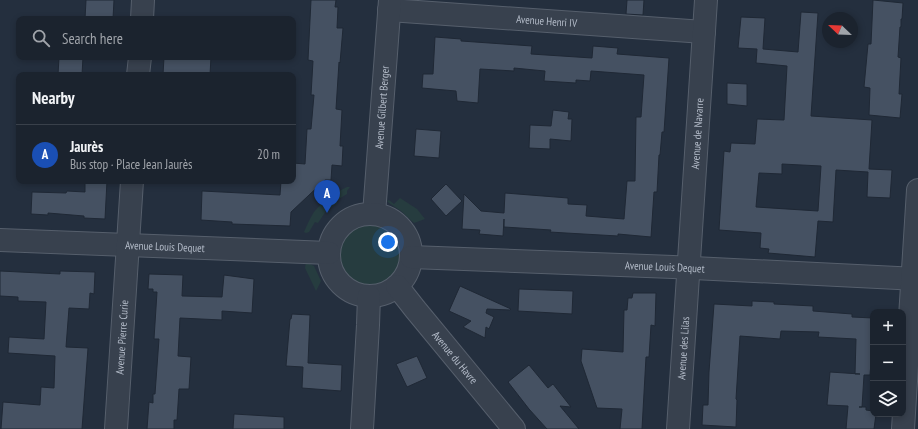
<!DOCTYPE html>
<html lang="en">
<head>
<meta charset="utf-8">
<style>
	:root { --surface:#1b232e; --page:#282f3a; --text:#f1f3f6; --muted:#a0a4aa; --line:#39404a; --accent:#8ab4f8 }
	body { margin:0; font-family:"PT Sans Narrow",sans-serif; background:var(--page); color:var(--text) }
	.controls { position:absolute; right:12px; bottom:12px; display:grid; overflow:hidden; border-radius:8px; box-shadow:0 2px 6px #0003 }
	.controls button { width:36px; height:36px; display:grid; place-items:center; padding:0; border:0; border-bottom:1px solid var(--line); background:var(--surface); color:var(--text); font:20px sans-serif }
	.compass { position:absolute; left:822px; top:12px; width:36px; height:36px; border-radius:50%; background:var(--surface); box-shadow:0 2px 6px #0003; rotate:293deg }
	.you { position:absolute; left:388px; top:242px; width:14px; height:14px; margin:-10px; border:3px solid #fff; border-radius:50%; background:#1a73e8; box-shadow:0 0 0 6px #1a73e833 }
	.badge { display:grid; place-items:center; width:26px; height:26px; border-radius:50%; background:var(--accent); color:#fff; font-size:13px; font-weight:700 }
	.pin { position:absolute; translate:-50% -33px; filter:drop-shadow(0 1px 2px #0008) }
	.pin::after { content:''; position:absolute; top:21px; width:14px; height:12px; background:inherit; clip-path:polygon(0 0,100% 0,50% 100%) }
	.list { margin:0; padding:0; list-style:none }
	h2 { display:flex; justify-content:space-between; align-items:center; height:52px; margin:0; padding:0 16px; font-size:17px }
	h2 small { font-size:13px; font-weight:400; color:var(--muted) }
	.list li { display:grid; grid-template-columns:26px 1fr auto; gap:12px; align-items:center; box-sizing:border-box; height:60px; padding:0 16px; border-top:1px solid var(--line) }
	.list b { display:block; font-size:15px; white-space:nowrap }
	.list p { margin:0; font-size:13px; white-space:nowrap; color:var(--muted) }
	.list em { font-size:13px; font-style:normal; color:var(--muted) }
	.icon { flex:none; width:22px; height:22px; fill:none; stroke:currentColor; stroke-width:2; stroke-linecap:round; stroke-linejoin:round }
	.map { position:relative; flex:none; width:918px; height:429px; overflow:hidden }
	.search { position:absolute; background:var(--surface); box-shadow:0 2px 6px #0003; left:16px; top:16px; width:280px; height:44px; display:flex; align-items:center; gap:10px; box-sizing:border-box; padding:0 14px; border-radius:8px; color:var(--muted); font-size:15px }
	.panel { position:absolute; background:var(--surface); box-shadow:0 2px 6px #0003; left:16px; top:72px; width:280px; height:112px; border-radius:8px }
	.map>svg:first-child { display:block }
	.green { fill:#263c3f }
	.building { fill:#455162; stroke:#1f2835; fill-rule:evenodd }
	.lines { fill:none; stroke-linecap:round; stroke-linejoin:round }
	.minor-casing { stroke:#565f6c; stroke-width:24 }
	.minor { stroke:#38414e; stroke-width:22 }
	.labels { text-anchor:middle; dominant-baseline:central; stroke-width:3.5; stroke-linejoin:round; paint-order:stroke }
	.street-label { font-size:11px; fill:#b4bcc9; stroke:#1d2633 }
</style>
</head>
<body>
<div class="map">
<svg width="918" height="429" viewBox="0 0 918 429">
	<rect width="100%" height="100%" fill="#242f3e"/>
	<path class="green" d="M347 187H350L347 191V194L337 200V203L326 211 318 223 315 222 309 232 306 233 304 232C307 225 310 218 314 212 323 201 335 193 347 187Z
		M400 198 417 209 425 219 414 223 401 211 389 203 387 201 389 200 394 204Z
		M338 255a33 33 0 1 1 66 0a33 33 0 1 1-66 0Z
		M306 262 314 266 321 281 316 291 305 268Z"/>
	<path class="building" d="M86 0H114L113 19H85Z
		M311 0H336L335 7H338L337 28H343L340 63 339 62 336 109 342 110 340 146H343L342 166 332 165 331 180H325L291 212 290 226 232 224V222L201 220 202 191 280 195 281 181H293V163L305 164 307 129H311L314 95H311L313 61 308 60Z
		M627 0H644L643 15 626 14Z
		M873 0 903 3 902 19H901V27H900L898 57 901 58 899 94H902L900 118 869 115 870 88 864 87 868 44H871Z
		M801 12 818 13 811 116 872 120 869 169 892 170 890 198 867 197 868 172 836 170 833 222 818 221 815 257 768 253 769 249 760 248 761 233 719 230 724 151 730 152 731 143 755 144 757 119 784 120 787 66 756 63 757 49 738 48 741 17 765 18 763 49 798 52ZM782 164 821 166 818 211 756 207 759 173 782 174Z
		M435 37 461 39V41L532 46 531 54 592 58 593 46 618 48 617 54 669 58 664 132H662L660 155H659L657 192H654L651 237 618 234V236L566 233 550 232 551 230 504 227V219L503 236 479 234 480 230 462 229 464 194 481 211 504 213 505 193 568 198V204L587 205 586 216 624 219 627 181H635L636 117H641L644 75 591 71 590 81 576 80V83L544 81 545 71 514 68V71L480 69 478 103 457 101 456 91 422 88 423 74H433Z
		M59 57H83L82 75H58Z
		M164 57H211L210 75H163Z
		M727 83 747 84V106L727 104Z
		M553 110 569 112 568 119H572L571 141 550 139V149L529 148 530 125 551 126Z
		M416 129 441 131 439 158 414 156Z
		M85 181H107L105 219 84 218V216L48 213V215L31 214 32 192 66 193 67 191 85 192Z
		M446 184 462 201 446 216 431 199Z
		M0 271 60 274V271L95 272 94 294 90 293 89 309 69 308 66 347 88 348 82 429H1L3 402 40 405 41 387 54 388 55 356 8 353 9 337 44 339 46 302 18 301V297L0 296Z
		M149 274 183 275 182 296 222 297 224 275 254 279 252 313 222 311V320L180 318 178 356 191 357 189 389H179L177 420H174V429H147L149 402 153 403V394H155L159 339H154L157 292H153V289H148Z
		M460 286 511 309 510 310 487 309 486 313 494 317 489 329 486 327 485 338 463 327 471 321 449 311Z
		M519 289 573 291 572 314 518 311Z
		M633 293H656L655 326 651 325 649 357H646L642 429H620L622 409 597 408 581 361 582 349 623 352 624 310H627L628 298H632Z
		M752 301 774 302V304L813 306V311L852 314V317L873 318V338L870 375H864L862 407H859H866V410L873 411V414H876L874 429H846L848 406 827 405 830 372 860 374H855L856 339 818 337 819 332 781 331 780 339 740 336 736 399 737 400 736 427 702 425 703 405H708L709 372 714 304 752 306Z
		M292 314 310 315 308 363 342 365 341 391 302 388 303 367 286 366 290 319H291Z
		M417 356 427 378 407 387 396 364Z
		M529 365 548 388 553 384 571 407 560 406 579 429H547L529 409 508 382Z
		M234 414 284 417V429H233Z"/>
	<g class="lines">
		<g class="minor-casing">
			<g id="minor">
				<path id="s1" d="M389 10 704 32"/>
				<path d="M142 19 143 0"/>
				<path d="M138 75 140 57"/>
				<path id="s2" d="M374 214 390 0"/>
				<circle cx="370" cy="255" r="41"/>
				<path id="s3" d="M0 240 329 253"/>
				<path id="s4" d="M411 257 673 267 918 279"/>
				<path id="s5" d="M397 286 415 309 514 429"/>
				<path id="s6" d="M116 429 132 181"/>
				<path d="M362 429 368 325 369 296"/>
				<path id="s7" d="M678 429 706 0"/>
				<path d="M903 429 918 190"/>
			</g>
		</g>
		<use href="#minor" class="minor"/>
	</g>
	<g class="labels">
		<g class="street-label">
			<text stroke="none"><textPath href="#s1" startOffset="158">Avenue Henri IV</textPath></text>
			<text stroke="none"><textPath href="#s2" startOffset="107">Avenue Gilbert Berger</textPath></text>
			<text stroke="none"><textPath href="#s7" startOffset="296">Avenue de Navarre</textPath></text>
			<text stroke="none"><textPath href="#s3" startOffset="165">Avenue Louis Dequet</textPath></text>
			<text stroke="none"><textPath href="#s4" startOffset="254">Avenue Louis Dequet</textPath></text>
			<text stroke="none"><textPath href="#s6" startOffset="92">Avenue Pierre Curie</textPath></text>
			<text stroke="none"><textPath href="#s7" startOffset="81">Avenue des Lilas</textPath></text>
			<text stroke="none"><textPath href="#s5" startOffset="92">Avenue du Havre</textPath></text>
		</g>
	</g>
</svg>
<div class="controls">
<button>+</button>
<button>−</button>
<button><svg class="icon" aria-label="layers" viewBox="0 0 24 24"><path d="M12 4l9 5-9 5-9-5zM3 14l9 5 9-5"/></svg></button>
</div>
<svg class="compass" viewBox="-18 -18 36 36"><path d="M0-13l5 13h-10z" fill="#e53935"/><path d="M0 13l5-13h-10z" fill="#a0a4aa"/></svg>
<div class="you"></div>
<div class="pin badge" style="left:327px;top:213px;background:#1a4fb4">A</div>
<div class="search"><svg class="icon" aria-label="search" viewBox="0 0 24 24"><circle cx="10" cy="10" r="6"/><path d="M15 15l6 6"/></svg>Search here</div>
<section class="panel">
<h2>Nearby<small></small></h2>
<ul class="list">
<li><span class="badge" style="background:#1a4fb4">A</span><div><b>Jaurès</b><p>Bus stop · Place Jean Jaurès</p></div><em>20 m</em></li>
</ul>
</section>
</div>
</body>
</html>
